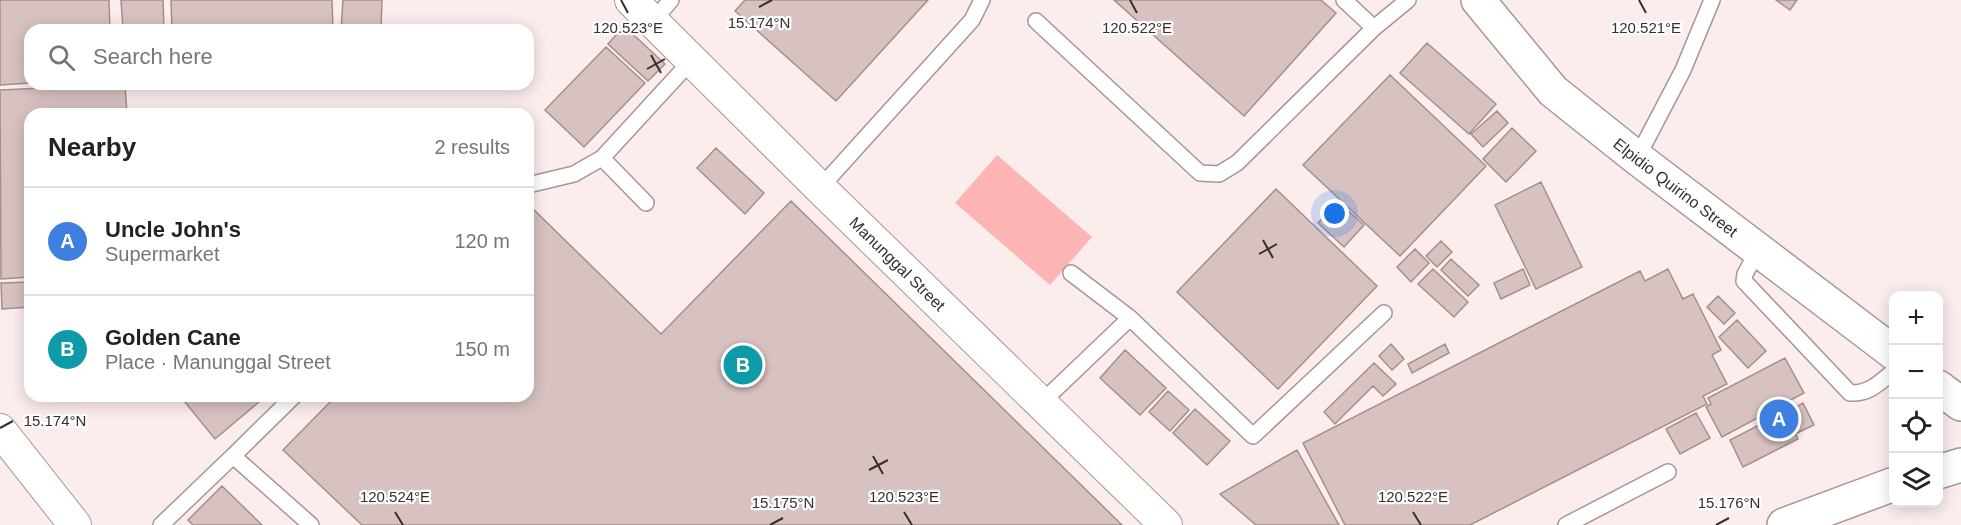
<!DOCTYPE html>
<html lang="en">
<head>
<meta charset="utf-8">
<style>
	:root { --surface:#fff; --page:#f6f6f6; --text:#222; --muted:#767676; --line:#e0e0e0; --accent:#3d9265 }
	body { margin:0; font-family:Arial,sans-serif; background:var(--page); color:var(--text) }
	.controls { position:absolute; right:18px; bottom:18px; display:grid; overflow:hidden; border-radius:12px; box-shadow:0 3px 15px #0003 }
	.controls button { width:54px; height:54px; display:grid; place-items:center; padding:0; border:0; border-bottom:2px solid var(--line); background:var(--surface); color:var(--text); font:30px sans-serif }
	.you { position:absolute; left:1335px; top:214px; width:21px; height:21px; margin:-15px; border:4px solid #fff; border-radius:50%; background:#1a73e8; box-shadow:0 0 0 9px #1a73e833 }
	.badge { display:grid; place-items:center; width:39px; height:39px; border-radius:50%; background:var(--accent); color:#fff; font-size:20px; font-weight:700 }
	.pin { position:absolute; translate:-50% -50%; border:3px solid #fff; box-shadow:0 2px 6px #0006 }
	.list { margin:0; padding:0; list-style:none }
	h2 { display:flex; justify-content:space-between; align-items:center; height:78px; margin:0; padding:0 24px; font-size:26px }
	h2 small { font-size:20px; font-weight:400; color:var(--muted) }
	.list li { display:grid; grid-template-columns:39px 1fr auto; gap:18px; align-items:center; box-sizing:border-box; height:108px; padding:0 24px; border-top:2px solid var(--line) }
	.list b { display:block; font-size:22px; white-space:nowrap }
	.list p { margin:0; font-size:20px; white-space:nowrap; color:var(--muted) }
	.list em { font-size:20px; font-style:normal; color:var(--muted) }
	.icon { flex:none; width:33px; height:33px; fill:none; stroke:currentColor; stroke-width:2; stroke-linecap:round; stroke-linejoin:round }
	.map { position:relative; flex:none; width:1961px; height:525px; overflow:hidden }
	.search { position:absolute; background:var(--surface); box-shadow:0 3px 15px #0003; left:24px; top:24px; width:510px; height:66px; display:flex; align-items:center; gap:15px; box-sizing:border-box; padding:0 21px; border-radius:18px; color:var(--muted); font-size:22px }
	.panel { position:absolute; background:var(--surface); box-shadow:0 3px 15px #0003; left:24px; top:108px; width:510px; height:294px; border-radius:18px }
	.map>svg:first-child { display:block }
	.green { fill:#fcb4b4 }
	.building { fill:#d8c1c1; stroke:#a48e8e; stroke-width:1.5 }
	.lines { fill:none; stroke-linecap:round; stroke-linejoin:round }
	.lane-casing { stroke:#aa9494; stroke-width:18 }
	.street-casing { stroke:#aa9494; stroke-width:34 }
	.secondary-casing { stroke:#aa9494; stroke-width:36 }
	.lane { stroke:#fff; stroke-width:15 }
	.street { stroke:#fff; stroke-width:32 }
	.secondary { stroke:#fff; stroke-width:33 }
	.ticks { fill:none; stroke:#372e2e; stroke-width:2 }
	.labels { text-anchor:middle; dominant-baseline:central; stroke-width:4.5; stroke-linejoin:round; paint-order:stroke }
	.street-label { font-size:16px; fill:#372e2e; stroke:#fefefe }
	.ticks-label { font-size:15px; text-anchor:middle; fill:#372e2e; stroke:#fefefe; stroke-width:4.5; stroke-linejoin:round; paint-order:stroke }
</style>
</head>
<body>
<div class="map">
<svg width="1961" height="525" viewBox="0 0 1961 525">
	<rect width="100%" height="100%" fill="#fceded"/>
	<path class="green" d="M997 155 1092 237 1050 285 955 203Z"/>
	<path class="building" d="M0 0H109L110 30H30V83L0 85Z
		M121 0H163L164 30H123Z
		M171 0H332L333 30H172Z
		M343 0H382L381 30H341Z
		M745 0H928L836 101 735 11Z
		M1114 0H1321L1336 13 1244 116Z
		M1776 0H1797L1790 10Z
		M624 26 665 64 648 81 608 44Z
		M1427 43 1496 104 1469 134 1400 73Z
		M606 47 645 83 584 147 545 110Z
		M1390 75 1486 166 1400 256 1303 165Z
		M125 84 127 114H30V277L1 279 0 90Z
		M1497 111 1508 123 1483 147 1471 134Z
		M1512 128 1536 151 1506 182 1483 159Z
		M716 148 764 193 745 214 697 168Z
		M1541 182 1582 267 1536 289 1495 205Z
		M1276 189 1377 286 1278 389 1177 292Z
		M791 201 1122 525H362L283 450 336 396H528V204L661 334Z
		M1338 202 1364 225 1344 247 1318 223Z
		M1441 241 1452 252 1437 267 1426 256Z
		M1415 249 1429 263 1411 282 1397 267Z
		M1451 259 1479 285 1468 296 1441 270Z
		M1433 269 1468 302 1454 317 1418 284Z
		M1523 269 1530 285 1501 299 1494 283Z
		M1668 269 1683 299 1693 294 1721 350 1712 355 1727 384 1703 396 1707 404 1470 525H1345L1303 443 1640 271 1645 281Z
		M30 282V307L2 309 1 283Z
		M1718 296 1735 313 1724 324 1707 307Z
		M1737 320 1766 351 1748 368 1719 337Z
		M1391 344 1404 359 1392 370 1379 356Z
		M1445 344 1449 353 1412 373 1408 364Z
		M1125 350 1166 388 1140 415 1100 378Z
		M1785 358 1804 393 1722 437 1706 407 1711 404 1708 398Z
		M1374 363 1396 384 1383 396 1373 386 1335 424 1324 412Z
		M1168 391 1189 410 1170 431 1149 412Z
		M180 396H266L215 439Z
		M1803 403 1814 425 1797 433 1787 412Z
		M1195 409 1230 441 1207 465 1173 433Z
		M1784 412 1798 439 1743 467 1730 440Z
		M1696 413 1710 438 1680 454 1666 429Z
		M1297 450 1339 525H1256L1220 494Z
		M222 486 262 525H193L188 520Z"/>
	<g class="lines">
		<g class="lane-casing">
			<path id="lane" d="M1344 0 1374 28
				M653 21 671 0
				M1036 21 1200 173 1219 174 1237 163 1374 28 1408 0
				M602 158 646 203
				M1637 158 1683 70 1712 0
				M528 185 574 174 602 158 692 60
				M820 188 972 20 982 0
				M1758 250 1745 274 1744 281 1850 393C1869 394 1879 383 1894 371
				M1130 318 1253 436 1384 313
				M294 396 233 456 311 525
				M1042 402 1130 318 1071 273
				M161 525 233 456
				M1566 525 1668 472"/>
		</g>
		<g class="street-casing">
			<g id="street">
				<path id="s1" d="M631 0 820 188 1166 525"/>
				<path d="M0 430 75 525"/>
			</g>
		</g>
		<g class="secondary-casing">
			<g id="secondary">
				<path id="s2" d="M1478 0 1553 91 1637 158 1894 353"/>
				<path d="M1938 387 1961 404"/>
				<path d="M1938 472 1961 465"/>
				<path d="M1784 525 1894 484"/>
			</g>
		</g>
		<use href="#lane" class="lane"/>
		<use href="#street" class="street"/>
		<use href="#secondary" class="secondary"/>
	</g>
	<path class="ticks" d="M621 0 628 13M1130 0 1137 13M1639 0 1646 13M759 7 772 0M651 55 661 73M647 69 665 59M1263 240 1273 258M1259 254 1277 244M0 428 13 421M873 456 883 474M869 470 888 460M395 512 403 525M904 512 912 525M1413 512 1421 525M770 525 783 518M1716 525 1729 518"/>
	<g class="labels">
		<g class="street-label">
			<text stroke="none"><textPath href="#s2" startOffset="274">Elpidio Quirino Street</textPath></text>
			<text stroke="none"><textPath href="#s1" startOffset="375">Manunggal Street</textPath></text>
		</g>
	</g>
	<g class="ticks-label">
		<text x="759" y="28">15.174°N</text>
		<text x="628" y="33">120.523°E</text>
		<text x="1137" y="33">120.522°E</text>
		<text x="1646" y="33">120.521°E</text>
		<text x="55" y="426">15.174°N</text>
		<text x="395" y="502">120.524°E</text>
		<text x="904" y="502">120.523°E</text>
		<text x="1413" y="502">120.522°E</text>
		<text x="783" y="508">15.175°N</text>
		<text x="1729" y="508">15.176°N</text>
	</g>
</svg>
<div class="controls">
<button>+</button>
<button>−</button>
<button><svg class="icon" aria-label="locate" viewBox="0 0 24 24"><circle cx="12" cy="12" r="6"/><path d="M12 2v4M12 18v4M2 12h4M18 12h4"/></svg></button>
<button><svg class="icon" aria-label="layers" viewBox="0 0 24 24"><path d="M12 4l9 5-9 5-9-5zM3 14l9 5 9-5"/></svg></button>
</div>
<div class="you"></div>
<div class="pin badge" style="left:1779px;top:419px;background:#3f7fe0">A</div>
<div class="pin badge" style="left:743px;top:365px;background:#0f9aa8">B</div>
<div class="search"><svg class="icon" aria-label="search" viewBox="0 0 24 24"><circle cx="10" cy="10" r="6"/><path d="M15 15l6 6"/></svg>Search here</div>
<section class="panel">
<h2>Nearby<small>2 results</small></h2>
<ul class="list">
<li><span class="badge" style="background:#3f7fe0">A</span><div><b>Uncle John's</b><p>Supermarket</p></div><em>120 m</em></li>
<li><span class="badge" style="background:#0f9aa8">B</span><div><b>Golden Cane</b><p>Place · Manunggal Street</p></div><em>150 m</em></li>
</ul>
</section>
</div>
</body>
</html>
